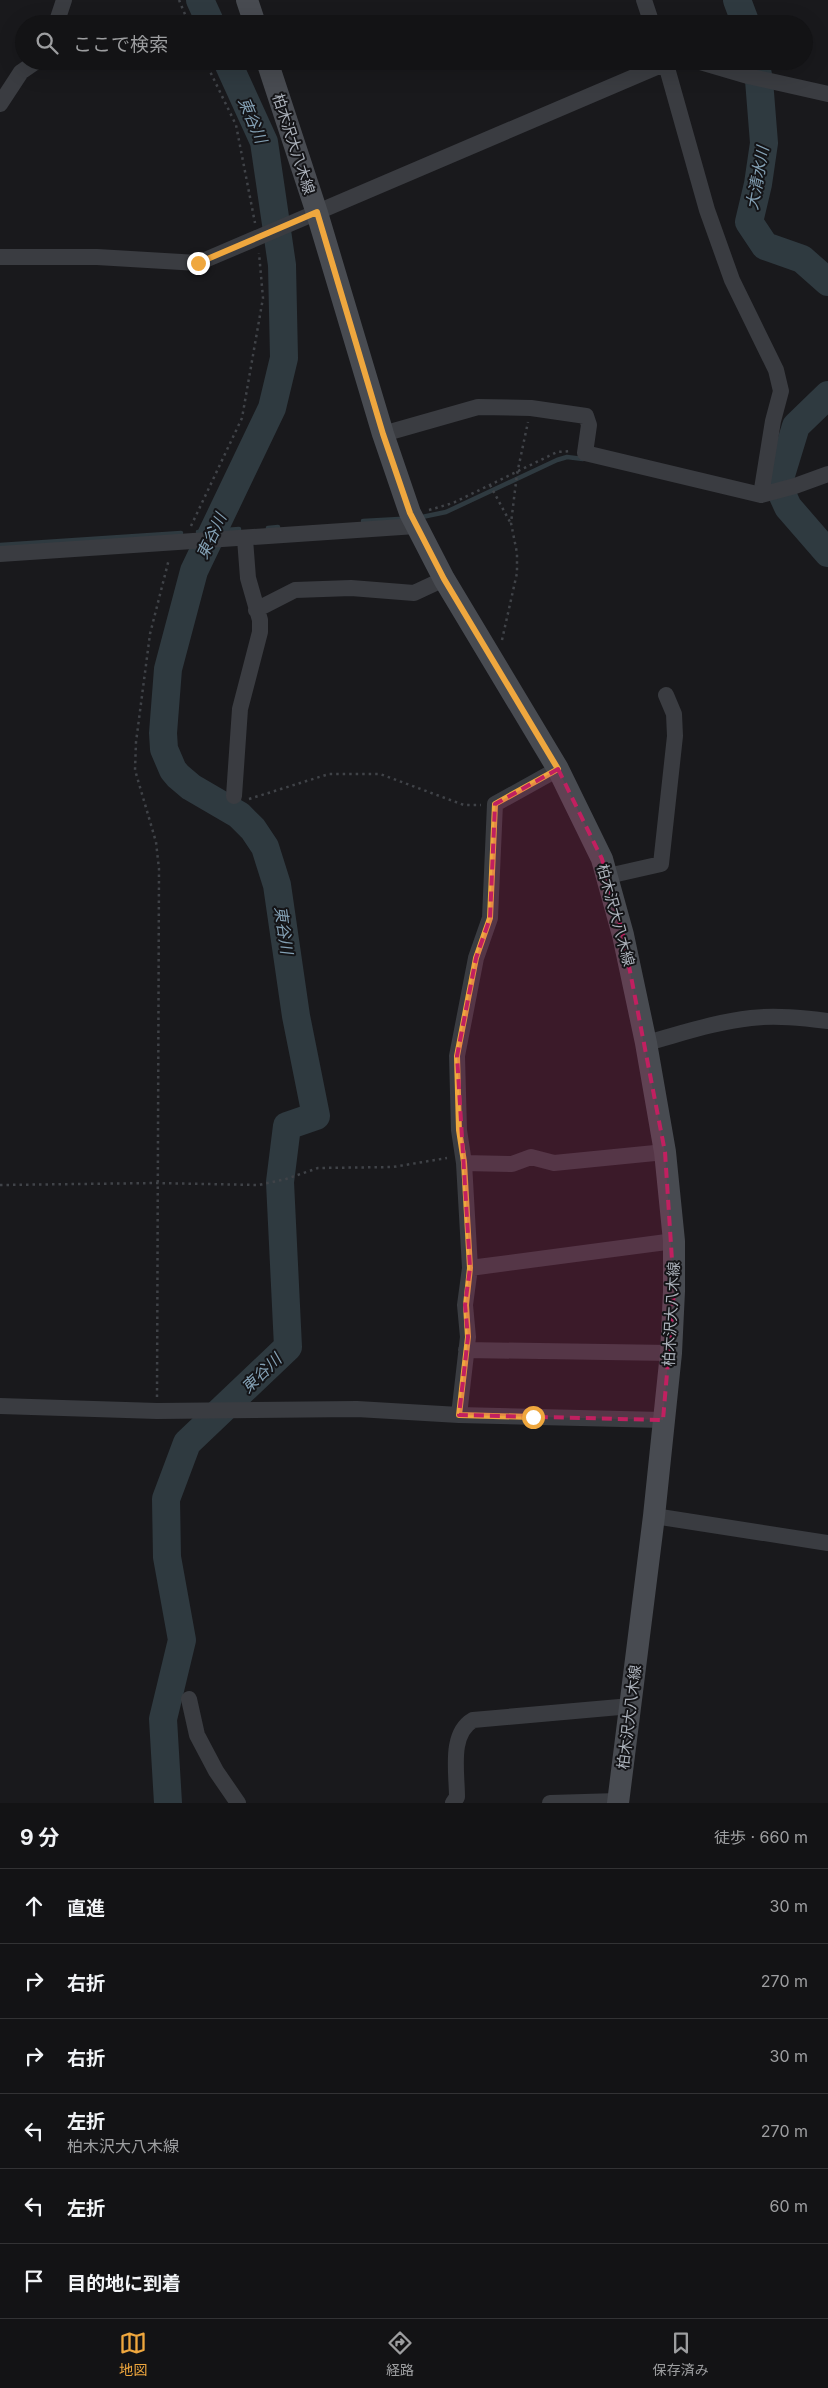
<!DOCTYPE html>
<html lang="ja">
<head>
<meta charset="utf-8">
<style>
	:root { --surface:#131315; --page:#1c1c1e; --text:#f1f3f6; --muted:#9d9ea0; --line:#323234; --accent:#efa73e }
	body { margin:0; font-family:Inter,"Noto Sans JP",sans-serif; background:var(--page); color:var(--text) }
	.stop { position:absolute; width:15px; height:15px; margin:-11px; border:4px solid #efa73e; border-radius:50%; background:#fff }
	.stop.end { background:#efa73e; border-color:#fff; box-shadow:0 1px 5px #0008 }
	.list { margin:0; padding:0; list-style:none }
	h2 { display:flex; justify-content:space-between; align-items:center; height:65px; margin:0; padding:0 20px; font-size:21px }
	h2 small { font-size:16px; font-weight:400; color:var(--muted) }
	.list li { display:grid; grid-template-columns:32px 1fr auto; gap:15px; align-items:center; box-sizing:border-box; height:75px; padding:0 20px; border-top:1px solid var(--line) }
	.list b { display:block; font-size:19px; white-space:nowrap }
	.list p { margin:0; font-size:16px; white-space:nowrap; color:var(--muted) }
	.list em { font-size:16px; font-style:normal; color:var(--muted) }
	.icon { flex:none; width:28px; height:28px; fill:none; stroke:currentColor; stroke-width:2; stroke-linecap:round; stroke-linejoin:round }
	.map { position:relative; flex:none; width:828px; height:1803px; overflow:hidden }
	.search { position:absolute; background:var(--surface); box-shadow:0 5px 20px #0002; left:15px; right:15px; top:15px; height:55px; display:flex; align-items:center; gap:12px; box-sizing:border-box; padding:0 18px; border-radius:28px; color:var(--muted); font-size:19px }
	.sheet { height:515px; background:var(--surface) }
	nav { display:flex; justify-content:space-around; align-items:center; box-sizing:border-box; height:70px; border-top:1px solid var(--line); background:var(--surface); font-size:14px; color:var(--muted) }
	nav a { display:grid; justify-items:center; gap:2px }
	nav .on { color:var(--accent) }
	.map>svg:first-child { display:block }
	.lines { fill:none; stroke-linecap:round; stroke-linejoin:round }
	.stream { stroke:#2f3a40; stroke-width:4.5 }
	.river { stroke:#2f3a40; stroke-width:28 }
	.path { stroke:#404348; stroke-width:2.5; stroke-dasharray:2.5 4; stroke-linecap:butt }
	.minor { stroke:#3a3c41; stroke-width:16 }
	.secondary { stroke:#484b51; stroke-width:22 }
	.route { stroke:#efa73e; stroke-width:6 }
	.marked { fill:#c12060; fill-opacity:0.2; stroke:#c12060; stroke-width:4; stroke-dasharray:10 6; stroke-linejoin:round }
	.labels { text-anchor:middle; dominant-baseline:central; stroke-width:4; stroke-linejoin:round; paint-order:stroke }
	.street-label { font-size:15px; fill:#acb2bb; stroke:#141417 }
	.water-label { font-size:16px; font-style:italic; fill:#84a1b5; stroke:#141417 }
</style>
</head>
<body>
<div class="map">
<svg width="828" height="1803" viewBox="0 0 828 1803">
	<rect width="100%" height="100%" fill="#19191c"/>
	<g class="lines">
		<path class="stream" d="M422 517 446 512 557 460 567 457 583 459
			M363 521 399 519
			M268 528 278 527
			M198 532 239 529
			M0 545 181 533"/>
		<path class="river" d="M200 0 211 24
			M737 0 746 24
			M755 61 759 80 764 143 758 184 749 222 765 246 802 259 828 282
			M828 395 796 426 778 485 788 507 828 553
			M168 1803 163 1719 182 1640 167 1557 166 1499 187 1443 288 1347 280 1182 287 1126 316 1116 296 1016 277 885 265 847 253 829 239 815 191 787 178 776 173 770 164 749 163 733 168 669 194 571 272 408 284 358 282 265 264 142 227 61"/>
		<path class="path" d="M179 0 189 24
			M205 61 236 125 255 223
			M490 485 510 522
			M429 510 453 503 557 452 571 451
			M191 526 242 418 263 298 259 253
			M502 640 517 573V553L511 523 517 474 528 422
			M249 799 329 774H380L464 805H481
			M0 1185 156 1183 259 1185 286 1179 318 1168 393 1167 447 1158
			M157 1397 159 869 156 842 135 770 136 742 150 634 169 559"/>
		<path class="minor" d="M644 0 652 24
			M56 24 64 0
			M665 61 707 210 732 280 776 370 781 391 773 421 761 495
			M697 61 748 76 828 94
			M0 104 21 72 37 61
			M0 257H97L198 263 671 61
			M383 434 478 407 531 408 586 416 589 425 585 453 761 495 795 486 828 474
			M0 554 416 526
			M256 610 295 590 351 588 414 593 444 579
			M234 796 240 709 260 632V620L248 578 245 539
			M608 876 661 864 675 736 674 714 666 695
			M646 1043C680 1034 715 1022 751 1018 776 1015 803 1018 828 1021
			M464 1163 512 1164 531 1157 554 1163 665 1152
			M470 1268 674 1241
			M466 1350 671 1353
			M0 1406 157 1411 357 1409 459 1415 663 1420
			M459 1415 468 1337 465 1305 470 1268 464 1163 459 1130 457 1056 476 958 490 918 495 804 558 769
			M654 1516 828 1543
			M189 1699 197 1735 216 1771 238 1803
			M453 1803 457 1797C457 1772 449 1734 473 1720L631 1706
			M550 1803 618 1801"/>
		<path class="secondary" d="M247 0 255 24
			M267 61 317 213 383 434 410 513 444 579 558 769 602 859 623 935 646 1043 665 1152 674 1241V1291L671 1353 654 1516 618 1803"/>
	</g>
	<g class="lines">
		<path class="route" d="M198 263 317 212 383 434 410 513 444 579 558 769 495 804 490 918 476 958 457 1056 459 1130 464 1162 470 1268 466 1305 468 1337 459 1415 533 1417"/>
	</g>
	<path class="marked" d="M558 769 602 859 623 935 665 1152 674 1291 663 1420 459 1415 468 1337 465 1305 470 1268 457 1056 476 958 490 918 495 804Z"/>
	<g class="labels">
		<g class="street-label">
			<text transform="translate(294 144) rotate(72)">柏木沢大八木線</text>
			<text transform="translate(616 915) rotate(75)">柏木沢大八木線</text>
			<text transform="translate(671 1314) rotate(-87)">柏木沢大八木線</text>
			<text transform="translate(629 1717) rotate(-83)">柏木沢大八木線</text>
		</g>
		<g class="water-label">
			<text transform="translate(253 120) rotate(67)">東谷川</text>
			<text transform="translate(757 178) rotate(-80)">大清水川</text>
			<text transform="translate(211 536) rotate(-65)">東谷川</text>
			<text transform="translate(284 930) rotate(82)">東谷川</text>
			<text transform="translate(261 1373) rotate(-44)">東谷川</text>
		</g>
	</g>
</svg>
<div class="stop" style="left:533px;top:1417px"></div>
<div class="stop end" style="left:198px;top:263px"></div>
<div class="search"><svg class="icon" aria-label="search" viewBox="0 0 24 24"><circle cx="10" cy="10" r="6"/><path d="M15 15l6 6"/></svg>ここで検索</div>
</div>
<section class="sheet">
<h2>9 分<small>徒歩 · 660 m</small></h2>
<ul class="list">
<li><svg class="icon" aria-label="ahead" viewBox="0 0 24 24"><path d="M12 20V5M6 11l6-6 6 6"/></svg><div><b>直進</b></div><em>30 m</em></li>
<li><svg class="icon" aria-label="right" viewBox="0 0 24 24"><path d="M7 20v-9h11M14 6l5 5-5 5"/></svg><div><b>右折</b></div><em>270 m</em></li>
<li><svg class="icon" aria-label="right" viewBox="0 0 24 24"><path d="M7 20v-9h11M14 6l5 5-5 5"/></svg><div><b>右折</b></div><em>30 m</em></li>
<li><svg class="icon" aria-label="left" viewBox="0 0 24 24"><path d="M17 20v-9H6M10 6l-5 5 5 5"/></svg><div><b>左折</b><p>柏木沢大八木線</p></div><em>270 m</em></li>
<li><svg class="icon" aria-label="left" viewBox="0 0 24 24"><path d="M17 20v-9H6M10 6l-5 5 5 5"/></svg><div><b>左折</b></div><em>60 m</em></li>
<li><svg class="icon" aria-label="arrive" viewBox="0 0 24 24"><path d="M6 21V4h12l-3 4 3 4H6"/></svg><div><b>目的地に到着</b></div></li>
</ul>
</section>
<nav>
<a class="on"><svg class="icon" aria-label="map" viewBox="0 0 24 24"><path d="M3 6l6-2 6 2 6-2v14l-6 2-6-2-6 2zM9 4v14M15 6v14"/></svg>地図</a>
<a><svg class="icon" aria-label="directions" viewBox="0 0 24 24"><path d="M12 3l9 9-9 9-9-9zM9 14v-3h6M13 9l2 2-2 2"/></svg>経路</a>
<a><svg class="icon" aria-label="saved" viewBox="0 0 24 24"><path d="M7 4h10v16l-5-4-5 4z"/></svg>保存済み</a>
</nav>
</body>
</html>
